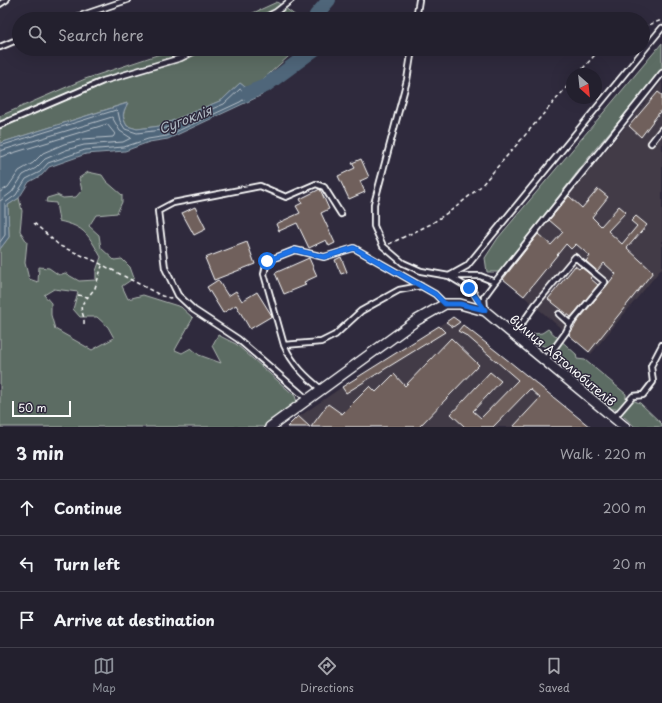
<!DOCTYPE html>
<html lang="en">
<head>
<meta charset="utf-8">
<style>
	:root { --surface:#23202e; --page:#2f2d3a; --text:#f1f3f6; --muted:#a3a3aa; --line:#403e4a; --accent:#8c9099 }
	body { margin:0; font-family:"Playpen Sans",sans-serif; background:var(--page); color:var(--text) }
	.compass { position:absolute; left:566px; top:68px; width:36px; height:36px; border-radius:50%; background:var(--surface); box-shadow:0 4px 16px #0002; rotate:153deg }
	.scale { position:absolute; left:12px; bottom:10px; width:59px; box-sizing:border-box; padding-left:4px; border:2px solid #fff; border-top:0; font-size:11px; line-height:14px; white-space:nowrap; color:#fff; -webkit-text-stroke:3px #2f2a3d; paint-order:stroke }
	.stop { position:absolute; width:12px; height:12px; margin:-9px; border:3px solid #1a73e8; border-radius:50%; background:#fff }
	.stop.end { background:#1a73e8; border-color:#fff; box-shadow:0 1px 4px #0008 }
	.list { margin:0; padding:0; list-style:none }
	h2 { display:flex; justify-content:space-between; align-items:center; height:52px; margin:0; padding:0 16px; font-size:17px }
	h2 small { font-size:13px; font-weight:400; color:var(--muted) }
	.list li { display:grid; grid-template-columns:26px 1fr auto; gap:12px; align-items:center; box-sizing:border-box; height:56px; padding:0 16px; border-top:1px solid var(--line) }
	.list b { display:block; font-size:15px; white-space:nowrap }
	.list em { font-size:13px; font-style:normal; color:var(--muted) }
	.icon { flex:none; width:22px; height:22px; fill:none; stroke:currentColor; stroke-width:2; stroke-linecap:round; stroke-linejoin:round }
	.map { position:relative; flex:none; width:662px; height:427px; overflow:hidden }
	.search { position:absolute; background:var(--surface); box-shadow:0 4px 16px #0002; left:12px; right:12px; top:12px; height:44px; display:flex; align-items:center; gap:10px; box-sizing:border-box; padding:0 14px; border-radius:22px; color:var(--muted); font-size:15px }
	.sheet { height:220px; background:var(--surface) }
	nav { display:flex; justify-content:space-around; align-items:center; box-sizing:border-box; height:56px; border-top:1px solid var(--line); background:var(--surface); font-size:11px; color:var(--muted) }
	nav a { display:grid; justify-items:center; gap:2px }
	nav .on { color:var(--accent) }
	.map>svg:first-child { display:block }
	.built { fill:#423a46 }
	.green { fill:#5c6c63; stroke:#aeb6b1; fill-rule:evenodd }
	.water { fill:#4f667a; stroke:#95a3af }
	.lines { fill:none; stroke-linecap:round; stroke-linejoin:round }
	.shore { stroke:#b9c2ca; stroke-width:1 }
	.river { stroke:#4f667a; stroke-width:14 }
	.building { fill:#6f605c; stroke:#fff }
	.service-casing { stroke:#fff; stroke-width:8 }
	.minor-casing { stroke:#fff; stroke-width:12 }
	.path { stroke:#fff; stroke-width:1.5; stroke-dasharray:4 3; stroke-linecap:butt }
	.service { stroke:#2f2a3d; stroke-width:4.5 }
	.minor { stroke:#2f2a3d; stroke-width:9 }
	.route { stroke:#1a73e8; stroke-width:5 }
	.labels { text-anchor:middle; dominant-baseline:central; stroke-width:3; stroke-linejoin:round; paint-order:stroke }
	.street-label { font-size:12px; fill:#fff; stroke:#2f2a3d }
	.water-label { font-size:13px; font-style:italic; fill:#b0bac3; stroke:#2f2a3d }
</style>
</head>
<body>
<div class="map">
<svg width="662" height="427" viewBox="0 0 662 427">
	<rect width="100%" height="100%" fill="#2f2a3d"/>
	<filter id="ink" filterUnits="userSpaceOnUse"><feTurbulence type="fractalNoise" baseFrequency=".025" numOctaves="2"/><feDisplacementMap in="SourceGraphic" scale="8" xChannelSelector="R" yChannelSelector="G"/><feConvolveMatrix kernelMatrix="1 2 1 2 8 2 1 2 1" color-interpolation-filters="sRGB"/></filter>
	<g filter="url(#ink)">
		<path class="built" d="M662 82V268L591 354 502 278Z
			M453 317 590 427H284L342 387Z"/>
		<path class="green" d="M277 2 300 19H240Z
			M662 43V70L596 148 500 272H487L485 258 498 238Z
			M175 49H297L261 81 249 90 240 83 222 100 160 126 137 129 127 126C121 116 124 112 127 103L0 143V116L85 79Z
			M88 172 102 175 106 181 122 195V202L117 213 96 215 89 226 99 235 101 248 114 260 122 259 130 267 134 278 122 286 128 299 143 295 181 307 193 318 175 350 182 353 191 348 199 355 221 363 212 346 218 335 236 344 295 396 297 402 280 413 265 427H0V249L9 237 8 205 19 198 22 211 20 231 27 242 25 263 29 279 38 282 39 267 49 268 59 275 65 273 79 281 96 280V271L101 257C88 235 86 227 59 221L56 203 46 202 47 198 57 195 63 198 76 197 82 190 79 178ZM54 289 78 292 73 309 80 317H97L108 327 114 338 92 350 55 329 51 315V303L44 295Z
			M548 329 576 354 577 359 585 360 626 394V398L640 403 662 424V427H635L622 415 619 409H612L594 395 588 384 553 356 548 348 530 340 533 334 542 333Z"/>
		<path class="water" d="M261 81 265 86 262 95 168 139 149 142 125 151 86 154 49 167 42 175 29 182 19 198 8 205 9 237 0 249V143L128 103C123 112 121 116 127 126L137 129 160 126 222 100 240 83 249 90Z"/>
		<g class="lines">
			<path class="shore" d="M0 146 116 110 118 112 120 121 125 129 137 133 161 130 224 104 240 89 250 95 240 102 167 136 148 139 124 147 85 150 48 163 40 172 26 179 16 195 5 203V235L0 242
				M0 151 112 117 120 131 131 138 123 142 84 145 66 150 45 159 36 168 23 175 12 192 0 201
				M0 157 107 124 115 134 113 137 83 139 64 144 43 153 33 163 19 171 8 187 0 192"/>
			<path class="river" d="M316 19V15L329 0
				M248 93 265 86 315 49"/>
		</g>
		<path class="building" d="M658 92 662 95V109L641 137 629 126Z
			M361 159 369 177 360 181 365 192 349 199 338 176 355 168 352 163Z
			M320 189 329 209 321 213 335 243 329 246 326 240 309 248 297 223 279 231 276 224 300 213 296 206 302 203 300 199Z
			M598 189 608 197 592 217 601 226 619 206 626 212 608 231 622 244 637 226 631 221 636 216 647 225 627 248 653 272 589 352 569 335 577 322 616 274 604 263 597 271 586 261 590 256 576 244 571 249 566 244 524 296 503 279 538 234 551 245 563 232 549 220 569 196 582 208Z
			M195 207 206 229 194 235 182 213Z
			M247 242 255 264 214 280 205 258Z
			M341 257 347 272 341 274 335 260Z
			M309 258 317 276 304 282 306 285 284 294 275 273Z
			M575 266 579 269 581 267 592 276 590 278 598 285 571 317 548 299Z
			M218 280 228 296 236 291 242 301 257 292 272 316 250 329 236 305 223 313 207 287Z
			M453 317 460 322 453 327 446 322Z
			M463 325 510 362 590 427H513L540 398 530 389 493 427H465L451 414 490 372 501 381 473 411 481 418 518 380 467 336 458 331Z
			M439 326 445 332 346 393 342 387Z
			M451 338 479 365 419 427H311L328 404 342 414 370 386 376 392 394 374 405 386Z
			M298 416 310 427H287Z"/>
		<g class="lines">
			<g class="service-casing">
				<path id="service" d="M0 4 6 0
					M71 19 127 0
					M262 19 276 12 291 0
					M416 19 419 0
					M0 47 19 39
					M412 49 407 80 374 204V226L383 246 403 263 421 271 449 276 472 290 484 309
					M0 125 103 81 181 58 199 49
					M651 143 662 129
					M495 282 480 276H449L467 266 662 28
					M421 286 399 290 361 311 335 335 321 342 284 345 264 274 267 261 295 250 324 257 354 248 435 294 445 304
					M485 309 484 297 495 282 662 73
					M559 314 570 324
					M514 335 535 305 575 257 605 282 570 324 566 332 545 361
					M284 345C293 365 306 377 322 390
					M308 400 238 339 194 310 178 295 165 268 158 211 173 203 260 186 286 197 316 184 324 187 341 214
					M614 418 633 396 643 395 653 382 651 366 662 345"/>
			</g>
			<g class="minor-casing">
				<path id="minor" d="M270 427 417 320 445 304H460L485 311 625 427"/>
			</g>
			<path class="path" d="M643 27 662 20
				M578 74 600 49
				M34 223 60 246 95 261 162 296 170 298 173 297
				M389 244 431 224 456 207 480 187 572 81
				M78 295 88 297 95 288 102 266
				M84 324C85 310 75 310 88 297"/>
			<use href="#service" class="service"/>
			<use href="#minor" class="minor"/>
		</g>
	</g>
	<g class="lines" filter="url(#ink)">
		<path class="route" d="M267 261 295 250 324 257 354 248 435 294 445 304H460L485 310 469 288"/>
	</g>
	<g class="labels">
		<g class="street-label">
			<text transform="translate(563 360) rotate(40)">вулиця Автолюбителів</text>
		</g>
		<g class="water-label">
			<text transform="translate(185 119) rotate(-21)">Сугоклія</text>
		</g>
	</g>
</svg>
<svg class="compass" viewBox="-18 -18 36 36"><path d="M0-13l5 13h-10z" fill="#e53935"/><path d="M0 13l5-13h-10z" fill="#a3a3aa"/></svg>
<div class="scale">50 m</div>
<div class="stop" style="left:267px;top:261px"></div>
<div class="stop end" style="left:469px;top:288px"></div>
<div class="search"><svg class="icon" aria-label="search" viewBox="0 0 24 24"><circle cx="10" cy="10" r="6"/><path d="M15 15l6 6"/></svg>Search here</div>
</div>
<section class="sheet">
<h2>3 min<small>Walk · 220 m</small></h2>
<ul class="list">
<li><svg class="icon" aria-label="ahead" viewBox="0 0 24 24"><path d="M12 20V5M6 11l6-6 6 6"/></svg><div><b>Continue</b></div><em>200 m</em></li>
<li><svg class="icon" aria-label="left" viewBox="0 0 24 24"><path d="M17 20v-9H6M10 6l-5 5 5 5"/></svg><div><b>Turn left</b></div><em>20 m</em></li>
<li><svg class="icon" aria-label="arrive" viewBox="0 0 24 24"><path d="M6 21V4h12l-3 4 3 4H6"/></svg><div><b>Arrive at destination</b></div></li>
</ul>
</section>
<nav>
<a class="on"><svg class="icon" aria-label="map" viewBox="0 0 24 24"><path d="M3 6l6-2 6 2 6-2v14l-6 2-6-2-6 2zM9 4v14M15 6v14"/></svg>Map</a>
<a><svg class="icon" aria-label="directions" viewBox="0 0 24 24"><path d="M12 3l9 9-9 9-9-9zM9 14v-3h6M13 9l2 2-2 2"/></svg>Directions</a>
<a><svg class="icon" aria-label="saved" viewBox="0 0 24 24"><path d="M7 4h10v16l-5-4-5 4z"/></svg>Saved</a>
</nav>
</body>
</html>
